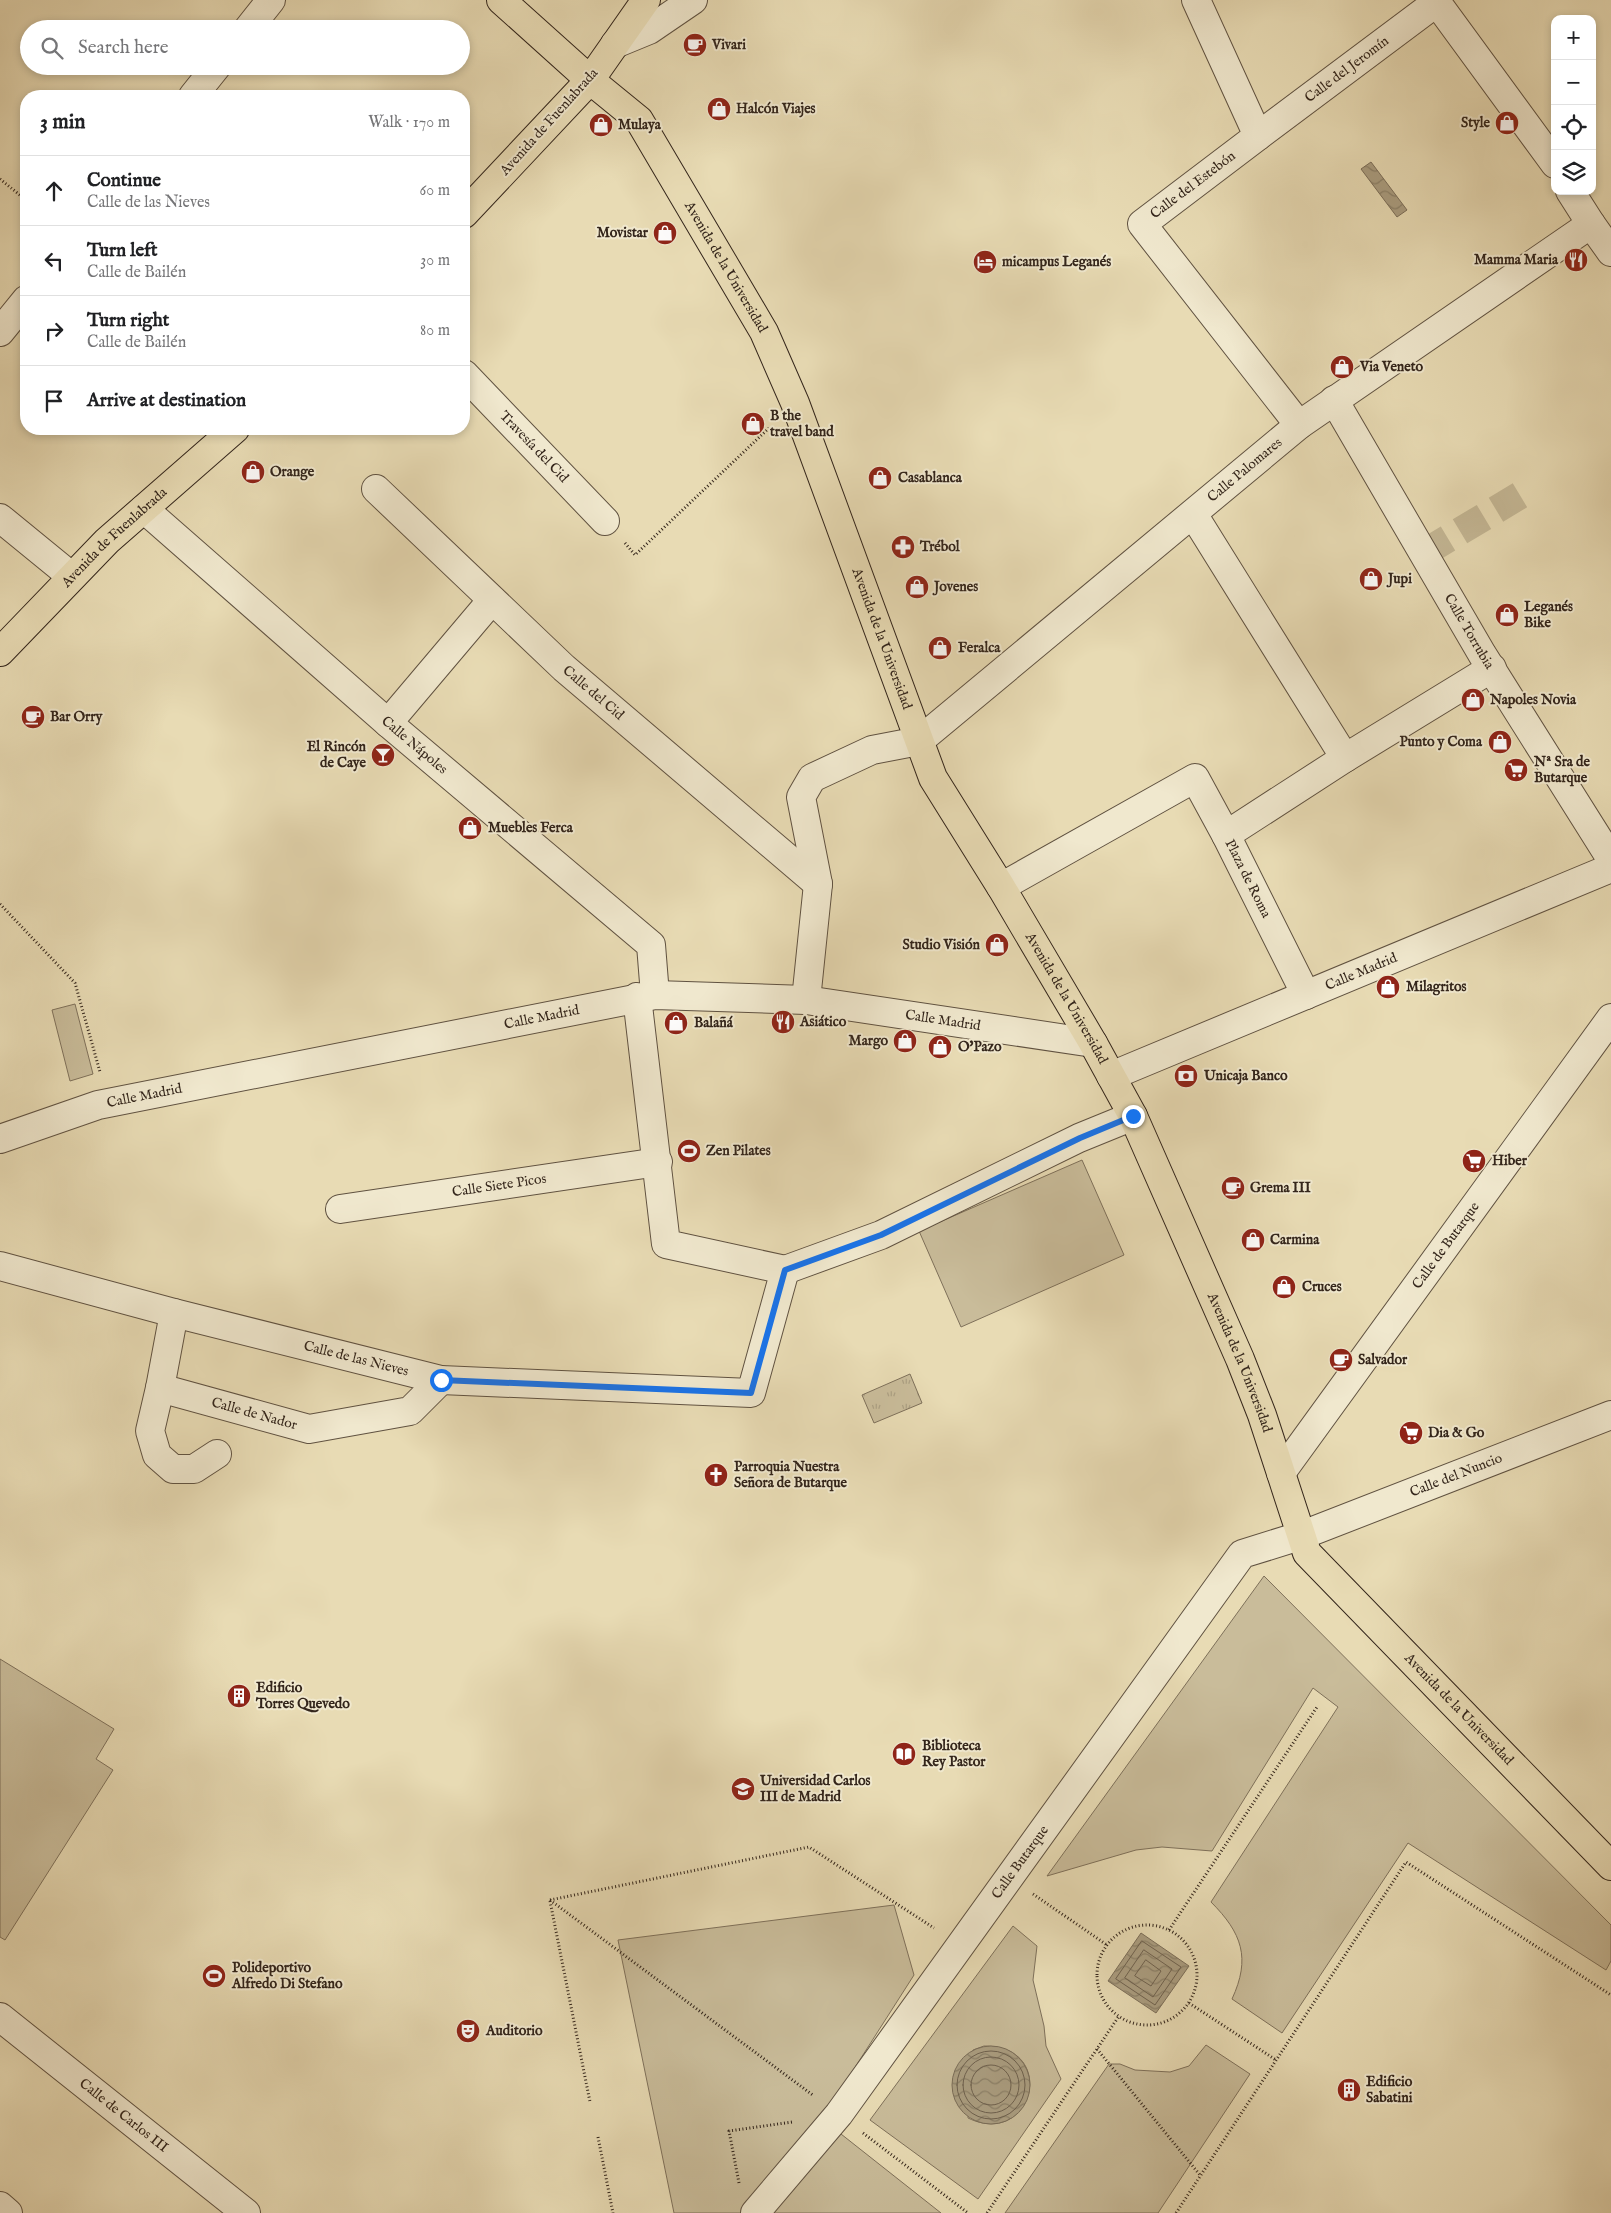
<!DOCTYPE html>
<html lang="en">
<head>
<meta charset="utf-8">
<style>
	:root { --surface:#fff; --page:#f6f6f6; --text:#202124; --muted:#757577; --line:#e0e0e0 }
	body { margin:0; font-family:"IM FELL English",serif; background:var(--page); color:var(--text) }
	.controls { position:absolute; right:15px; top:15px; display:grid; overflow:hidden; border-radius:10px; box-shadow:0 2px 8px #0003 }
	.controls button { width:45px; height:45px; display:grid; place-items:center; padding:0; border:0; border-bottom:1px solid var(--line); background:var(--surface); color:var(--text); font:25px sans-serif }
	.stop { position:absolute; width:15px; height:15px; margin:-11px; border:4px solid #1a73e8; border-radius:50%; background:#fff }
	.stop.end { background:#1a73e8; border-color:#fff; box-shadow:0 1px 5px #0008 }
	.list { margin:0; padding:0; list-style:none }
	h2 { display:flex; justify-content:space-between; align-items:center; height:65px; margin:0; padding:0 20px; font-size:21px }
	h2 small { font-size:16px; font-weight:400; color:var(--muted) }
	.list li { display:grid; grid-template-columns:32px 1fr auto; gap:15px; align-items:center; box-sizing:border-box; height:70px; padding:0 20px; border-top:1px solid var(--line) }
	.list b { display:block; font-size:19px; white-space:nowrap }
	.list p { margin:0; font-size:16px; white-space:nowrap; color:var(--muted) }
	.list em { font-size:16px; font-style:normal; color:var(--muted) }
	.icon { flex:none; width:28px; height:28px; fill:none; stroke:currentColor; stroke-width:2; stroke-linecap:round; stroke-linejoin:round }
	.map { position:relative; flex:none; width:1611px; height:2213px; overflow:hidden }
	.search { position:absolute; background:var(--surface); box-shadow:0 2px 8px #0003; left:20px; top:20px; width:450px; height:55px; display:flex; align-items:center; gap:12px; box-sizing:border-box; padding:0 18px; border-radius:28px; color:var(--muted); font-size:19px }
	.panel { position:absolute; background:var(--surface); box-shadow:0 2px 8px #0003; left:20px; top:90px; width:450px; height:345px; border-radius:20px }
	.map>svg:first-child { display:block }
	.green { fill:#c9bc9a; stroke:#7e705a; fill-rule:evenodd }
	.park { fill:url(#park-tufts); stroke:#7e705a }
	.water { fill:url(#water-waves); stroke:#7a6d58 }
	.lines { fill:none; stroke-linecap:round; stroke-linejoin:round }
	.shore { stroke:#6e614e; stroke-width:1 }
	.minor-tunnel { stroke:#c4b795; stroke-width:28; stroke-dasharray:28 14; stroke-linecap:butt }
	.minor-casing { stroke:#605241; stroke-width:30 }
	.major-casing { stroke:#33251b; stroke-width:30 }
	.highway-casing { stroke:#33251b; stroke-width:30 }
	.path { stroke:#33251b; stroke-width:3; stroke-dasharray:1 2.5; stroke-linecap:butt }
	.minor { stroke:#f0e8ce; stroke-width:28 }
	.major { stroke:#e8dbb4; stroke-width:28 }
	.highway { stroke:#e8dbb4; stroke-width:28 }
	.route { stroke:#1a73e8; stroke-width:6 }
	.labels { text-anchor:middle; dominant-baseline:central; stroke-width:4; stroke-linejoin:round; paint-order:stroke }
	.poi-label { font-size:14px; font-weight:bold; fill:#33251b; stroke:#f0e8ce; text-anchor:start }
	.street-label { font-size:14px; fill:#33251b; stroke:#f0e8ce }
</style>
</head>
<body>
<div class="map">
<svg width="1611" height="2213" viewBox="0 0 1611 2213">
	<defs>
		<pattern id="park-tufts" width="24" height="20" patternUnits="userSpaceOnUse" patternTransform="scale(1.25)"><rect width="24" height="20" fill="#c9bc9a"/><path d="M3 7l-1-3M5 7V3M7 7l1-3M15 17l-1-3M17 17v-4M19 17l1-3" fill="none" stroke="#ada184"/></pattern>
		<pattern id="water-waves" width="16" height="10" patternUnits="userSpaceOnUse" patternTransform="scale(1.25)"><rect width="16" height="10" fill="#aa9d80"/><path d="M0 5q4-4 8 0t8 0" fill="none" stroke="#8b8068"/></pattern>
	</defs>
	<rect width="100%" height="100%" fill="#e8dbb4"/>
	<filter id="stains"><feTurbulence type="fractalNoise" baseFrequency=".004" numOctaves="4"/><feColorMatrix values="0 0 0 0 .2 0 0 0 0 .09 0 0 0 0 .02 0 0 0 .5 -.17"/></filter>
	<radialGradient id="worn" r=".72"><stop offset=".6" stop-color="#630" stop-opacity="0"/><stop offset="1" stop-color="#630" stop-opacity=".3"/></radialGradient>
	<path class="green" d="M75 1004 93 1074 70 1081 52 1010Z
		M1082 1160 1124 1255 961 1327 919 1231Z
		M1264 1576 1611 1925V1961L1606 1970 1408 1843 1282 2033 1232 1999C1251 1958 1242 1933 1211 1902L1338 1707 1313 1688 1212 1851 1162 1847 1136 1850 1047 1876Z
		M0 1659 114 1729 96 1759 113 1770 5 1940 0 1937Z
		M894 1905 914 1975 822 2119 941 2213H674L618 1940Z
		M1013 1926 1037 1946 1033 1980 1044 2026 1046 2046 1061 2079 978 2199 870 2120ZM984 2046C1060 2046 1032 2149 968 2118L973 2050Z
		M1206 2045 1250 2074 1158 2213H1005L1109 2064H1120L1135 2070 1170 2072 1189 2066Z"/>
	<path class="park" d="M910 1374 922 1403 874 1423 862 1395Z"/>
	<path class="water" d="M1371 162 1407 210 1397 217 1361 169Z
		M1141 1933 1189 1966 1156 2013 1108 1981Z
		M952 2085a39 39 0 1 1 78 0a39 39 0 1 1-78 0Z"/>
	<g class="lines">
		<path class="shore" d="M1142 1941 1181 1967 1155 2005 1116 1979Z
			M1144 1950 1172 1969 1153 1997 1125 1978Z
			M1146 1960 1161 1971 1151 1986 1135 1976Z
			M957 2085a34 34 0 1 1 68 0a34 34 0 1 1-68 0Z
			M963 2085a28 28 0 1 1 56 0a28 28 0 1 1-56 0Z
			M971 2085a20 20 0 1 1 40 0a20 20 0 1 1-40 0Z"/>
		<path class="minor-tunnel" d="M1424 553 1522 494"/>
		<g class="minor-casing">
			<g id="minor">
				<path d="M1196 0 1258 136 1142 224 1299 425"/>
				<path d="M1435 0 1555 164"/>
				<path d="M248 29 271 0"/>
				<path d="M615 44 649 30 693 0"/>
				<path d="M193 96 217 66"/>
				<path id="s1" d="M1258 136 1437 2"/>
				<path d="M1570 191 1591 224 1611 252"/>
				<path d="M0 332 26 300"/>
				<path id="s2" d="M464 374 605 521"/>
				<path id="s3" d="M1334 400 1482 654 1611 859"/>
				<path id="s4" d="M376 489 564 668 818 884"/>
				<path id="s5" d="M144 509 388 723 651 945 655 995"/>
				<path id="s6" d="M1193 514 1345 758 1226 835 1306 995"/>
				<path d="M0 518 71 576"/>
				<path d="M388 723 492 600"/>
				<path d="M1345 758 1492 668"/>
				<path d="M1001 887 1195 778 1226 835"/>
				<path d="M637 997 666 1244 785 1270"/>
				<path id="s7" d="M806 1000 818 884 801 797 812 778 872 750 919 741 1299 425 1591 224"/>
				<path id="s8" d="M1111 1076 1611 868"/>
				<path id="s9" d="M0 1139 98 1105 655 995 806 1000 1093 1043"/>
				<path id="s10" d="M340 1209 658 1162"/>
				<path id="s11" d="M0 1266 174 1313 441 1380 751 1393 785 1270"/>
				<path d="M785 1270 881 1235 1079 1138 1133 1116"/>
				<path id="s12" d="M174 1313 160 1388 309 1429 410 1411 441 1380"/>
				<path d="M160 1388 150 1431 157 1455 173 1469H194L217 1454"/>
				<path id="s13" d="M1281 1473 1611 1018"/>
				<path id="s14" d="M0 2017 246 2213"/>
				<path d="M0 2206 8 2213"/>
				<path id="s15" d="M755 2213 839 2114 1242 1554 1300 1536 1611 1415"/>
			</g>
		</g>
		<g class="major-casing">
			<g id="major">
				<path id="s16" d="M464 214 590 80 639 120 764 332 795 403 933 778 1001 887 1093 1043 1133 1116 1240 1359 1262 1415 1307 1553 1611 1866"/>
				<path id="s17" d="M0 652 107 541 235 429"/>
			</g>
		</g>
		<g class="highway-casing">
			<path id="highway" d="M501 0 590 80 646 0"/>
		</g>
		<path class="path" d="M0 179 26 200
			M625 543 635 555 769 428
			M0 904 75 983 100 1072
			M1033 1894 1107 1945
			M550 1900 809 1847 934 1928
			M550 1900 814 2096
			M550 1901 590 2102
			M1097 1975a50 50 0 1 1 100 0a50 50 0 1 1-100 0Z
			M1169 1930 1317 1707
			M1189 2003 1276 2060
			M1097 2049 1200 2175
			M863 2133 968 2213
			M598 2137 613 2213
			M739 2183 729 2131 792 2122
			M987 2213 1119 2016
			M1176 2213 1406 1862 1611 1995"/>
		<use href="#minor" class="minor"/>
		<use href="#major" class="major"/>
		<use href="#highway" class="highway"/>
	</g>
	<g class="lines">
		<path class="route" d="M441 1380 751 1393 785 1270 881 1235 1080 1138 1133 1116"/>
	</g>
	<defs>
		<g id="cafe-disc" transform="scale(1.25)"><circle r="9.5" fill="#8f2418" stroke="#f0e8ce"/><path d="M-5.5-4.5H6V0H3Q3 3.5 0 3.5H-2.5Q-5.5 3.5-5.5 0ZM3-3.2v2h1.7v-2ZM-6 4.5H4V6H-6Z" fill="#fff"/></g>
		<g id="shop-disc" transform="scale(1.25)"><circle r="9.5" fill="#8f2418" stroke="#f0e8ce"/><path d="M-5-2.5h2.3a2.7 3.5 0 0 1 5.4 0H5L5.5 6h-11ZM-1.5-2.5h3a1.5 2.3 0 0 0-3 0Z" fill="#fff"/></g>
		<g id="restaurant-disc" transform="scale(1.25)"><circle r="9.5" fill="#8f2418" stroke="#f0e8ce"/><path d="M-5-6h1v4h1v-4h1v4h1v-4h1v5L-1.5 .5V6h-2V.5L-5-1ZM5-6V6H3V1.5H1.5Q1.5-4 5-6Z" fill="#fff"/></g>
		<g id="hotel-disc" transform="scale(1.25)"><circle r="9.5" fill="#8f2418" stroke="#f0e8ce"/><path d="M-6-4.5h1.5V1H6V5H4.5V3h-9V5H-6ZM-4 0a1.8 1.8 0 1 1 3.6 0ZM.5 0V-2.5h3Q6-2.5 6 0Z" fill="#fff"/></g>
		<g id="pharmacy-disc" transform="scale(1.25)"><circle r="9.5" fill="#8f2418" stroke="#f0e8ce"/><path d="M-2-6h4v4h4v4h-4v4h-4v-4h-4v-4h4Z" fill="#fff"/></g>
		<g id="bar-disc" transform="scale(1.25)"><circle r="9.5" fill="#8f2418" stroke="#f0e8ce"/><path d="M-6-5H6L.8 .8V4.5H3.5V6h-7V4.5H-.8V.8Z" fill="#fff"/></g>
		<g id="supermarket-disc" transform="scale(1.25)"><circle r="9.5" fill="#8f2418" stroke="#f0e8ce"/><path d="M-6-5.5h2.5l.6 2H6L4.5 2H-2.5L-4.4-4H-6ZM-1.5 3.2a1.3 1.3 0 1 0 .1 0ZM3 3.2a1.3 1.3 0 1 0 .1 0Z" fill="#fff"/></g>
		<g id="bank-disc" transform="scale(1.25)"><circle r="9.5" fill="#8f2418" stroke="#f0e8ce"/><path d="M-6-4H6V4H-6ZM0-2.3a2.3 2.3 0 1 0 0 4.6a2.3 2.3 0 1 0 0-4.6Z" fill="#fff"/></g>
		<g id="stadium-disc" transform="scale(1.25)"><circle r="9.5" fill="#8f2418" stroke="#f0e8ce"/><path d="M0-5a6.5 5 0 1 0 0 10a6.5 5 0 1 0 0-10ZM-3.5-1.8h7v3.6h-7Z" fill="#fff"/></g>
		<g id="church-disc" transform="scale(1.25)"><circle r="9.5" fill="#8f2418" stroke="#f0e8ce"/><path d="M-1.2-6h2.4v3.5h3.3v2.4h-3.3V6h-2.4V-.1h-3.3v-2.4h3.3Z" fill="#fff"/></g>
		<g id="building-disc" transform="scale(1.25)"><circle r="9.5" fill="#8f2418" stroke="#f0e8ce"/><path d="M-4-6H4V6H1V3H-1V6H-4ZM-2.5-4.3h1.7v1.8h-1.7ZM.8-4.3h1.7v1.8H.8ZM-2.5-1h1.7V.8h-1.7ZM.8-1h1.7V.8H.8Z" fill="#fff"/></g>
		<g id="library-disc" transform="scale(1.25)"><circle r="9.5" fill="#8f2418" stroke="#f0e8ce"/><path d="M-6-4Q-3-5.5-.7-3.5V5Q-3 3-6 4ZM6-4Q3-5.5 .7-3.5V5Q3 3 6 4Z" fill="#fff"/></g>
		<g id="university-disc" transform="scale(1.25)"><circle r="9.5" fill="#8f2418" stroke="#f0e8ce"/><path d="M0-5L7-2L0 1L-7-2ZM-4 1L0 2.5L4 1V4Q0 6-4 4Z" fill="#fff"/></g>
		<g id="theatre-disc" transform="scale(1.25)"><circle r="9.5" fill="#8f2418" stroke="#f0e8ce"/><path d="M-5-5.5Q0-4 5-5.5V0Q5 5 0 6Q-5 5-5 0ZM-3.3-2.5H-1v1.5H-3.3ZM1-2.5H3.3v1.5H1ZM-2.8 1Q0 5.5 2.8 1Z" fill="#fff"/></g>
	</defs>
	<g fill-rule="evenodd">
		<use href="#cafe-disc" x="695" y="45"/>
		<use href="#shop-disc" x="719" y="109"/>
		<use href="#shop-disc" x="1507" y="123"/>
		<use href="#shop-disc" x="601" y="125"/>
		<use href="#shop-disc" x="665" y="233"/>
		<use href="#restaurant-disc" x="1576" y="260"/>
		<use href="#hotel-disc" x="985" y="262"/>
		<use href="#shop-disc" x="1342" y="367"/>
		<use href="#shop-disc" x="753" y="424"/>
		<use href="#shop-disc" x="253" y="472"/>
		<use href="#shop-disc" x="880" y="478"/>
		<use href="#pharmacy-disc" x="903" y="547"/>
		<use href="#shop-disc" x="1371" y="579"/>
		<use href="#shop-disc" x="917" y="587"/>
		<use href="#shop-disc" x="1507" y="615"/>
		<use href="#shop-disc" x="940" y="648"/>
		<use href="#shop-disc" x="1473" y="700"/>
		<use href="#cafe-disc" x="33" y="717"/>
		<use href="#shop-disc" x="1500" y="742"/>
		<use href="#bar-disc" x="383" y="755"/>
		<use href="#supermarket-disc" x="1516" y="770"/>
		<use href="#shop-disc" x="470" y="828"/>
		<use href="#shop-disc" x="997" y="945"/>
		<use href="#shop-disc" x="1388" y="987"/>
		<use href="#restaurant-disc" x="783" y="1022"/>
		<use href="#shop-disc" x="676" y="1023"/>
		<use href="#shop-disc" x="905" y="1041"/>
		<use href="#shop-disc" x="940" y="1047"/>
		<use href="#bank-disc" x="1186" y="1076"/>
		<use href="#stadium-disc" x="689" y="1151"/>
		<use href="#supermarket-disc" x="1474" y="1161"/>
		<use href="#cafe-disc" x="1233" y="1188"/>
		<use href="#shop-disc" x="1253" y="1240"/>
		<use href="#shop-disc" x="1284" y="1287"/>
		<use href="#cafe-disc" x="1341" y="1360"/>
		<use href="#supermarket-disc" x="1411" y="1433"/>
		<use href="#church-disc" x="716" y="1475"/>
		<use href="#building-disc" x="239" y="1696"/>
		<use href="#library-disc" x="904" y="1754"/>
		<use href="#university-disc" x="743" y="1789"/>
		<use href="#stadium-disc" x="214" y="1976"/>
		<use href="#theatre-disc" x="468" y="2031"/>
		<use href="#building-disc" x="1349" y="2090"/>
	</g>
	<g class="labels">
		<g class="poi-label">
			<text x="712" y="45">Vivari</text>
			<text x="736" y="109">Halcón Viajes</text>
			<text x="1490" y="123" text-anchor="end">Style</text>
			<text x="618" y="125">Mulaya</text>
			<text x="648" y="233" text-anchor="end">Movistar</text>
			<text x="1558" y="260" text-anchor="end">Mamma Maria</text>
			<text x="1002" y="262">micampus Leganés</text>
			<text x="1360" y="367">Via Veneto</text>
			<text x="770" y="416">B the<tspan x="770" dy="16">travel band</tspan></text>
			<text x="270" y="472">Orange</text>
			<text x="898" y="478">Casablanca</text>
			<text x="920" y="547">Trébol</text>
			<text x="1388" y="579">Jupi</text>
			<text x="934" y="587">Jovenes</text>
			<text x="1524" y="607">Leganés<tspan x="1524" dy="16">Bike</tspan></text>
			<text x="958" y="648">Feralca</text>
			<text x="1490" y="700">Napoles Novia</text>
			<text x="50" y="717">Bar Orry</text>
			<text x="1482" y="742" text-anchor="end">Punto y Coma</text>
			<text x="366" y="747" text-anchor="end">El Rincón<tspan x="366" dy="16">de Caye</tspan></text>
			<text x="1534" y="762">Nª Sra de<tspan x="1534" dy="16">Butarque</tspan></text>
			<text x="488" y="828">Muebles Ferca</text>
			<text x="980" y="945" text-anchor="end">Studio Visión</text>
			<text x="1406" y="987">Milagritos</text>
			<text x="800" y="1022">Asiático</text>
			<text x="694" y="1023">Balañá</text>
			<text x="888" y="1041" text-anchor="end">Margo</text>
			<text x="958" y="1047">O'Pazo</text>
			<text x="1204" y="1076">Unicaja Banco</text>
			<text x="706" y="1151">Zen Pilates</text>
			<text x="1492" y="1161">Hiber</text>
			<text x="1250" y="1188">Grema III</text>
			<text x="1270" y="1240">Carmina</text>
			<text x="1302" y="1287">Cruces</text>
			<text x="1358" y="1360">Salvador</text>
			<text x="1428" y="1433">Dia &amp; Go</text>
			<text x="734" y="1467">Parroquia Nuestra<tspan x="734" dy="16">Señora de Butarque</tspan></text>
			<text x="256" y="1688">Edificio<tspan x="256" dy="16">Torres Quevedo</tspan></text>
			<text x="922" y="1746">Biblioteca<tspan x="922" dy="16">Rey Pastor</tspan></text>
			<text x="760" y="1781">Universidad Carlos<tspan x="760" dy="16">III de Madrid</tspan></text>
			<text x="232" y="1968">Polideportivo<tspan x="232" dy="16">Alfredo Di Stefano</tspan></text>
			<text x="486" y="2031">Auditorio</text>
			<text x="1366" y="2082">Edificio<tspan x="1366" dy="16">Sabatini</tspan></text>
		</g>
		<g class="street-label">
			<text stroke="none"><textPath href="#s1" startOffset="111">Calle del Jeromín</textPath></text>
			<text transform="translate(549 122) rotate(-48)">Avenida de Fuenlabrada</text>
			<text transform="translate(1193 185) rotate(-37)">Calle del Estebón</text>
			<text stroke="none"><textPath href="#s16" startOffset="418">Avenida de la Universidad</textPath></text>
			<text stroke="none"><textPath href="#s2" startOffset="101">Travesía del Cid</textPath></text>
			<text stroke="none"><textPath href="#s7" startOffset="765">Calle Palomares</textPath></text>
			<text stroke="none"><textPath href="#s17" startOffset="162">Avenida de Fuenlabrada</textPath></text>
			<text stroke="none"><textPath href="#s3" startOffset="268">Calle Torrubia</textPath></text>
			<text stroke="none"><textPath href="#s16" startOffset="822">Avenida de la Universidad</textPath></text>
			<text stroke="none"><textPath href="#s4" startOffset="298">Calle del Cid</textPath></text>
			<text stroke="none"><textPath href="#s5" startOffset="359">Calle Nápoles</textPath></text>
			<text stroke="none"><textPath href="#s6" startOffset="478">Plaza de Roma</textPath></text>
			<text stroke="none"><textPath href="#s8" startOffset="271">Calle Madrid</textPath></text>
			<text stroke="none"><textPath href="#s16" startOffset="1228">Avenida de la Universidad</textPath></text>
			<text stroke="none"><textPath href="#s9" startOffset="556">Calle Madrid</textPath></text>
			<text stroke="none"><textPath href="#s9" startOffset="961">Calle Madrid</textPath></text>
			<text stroke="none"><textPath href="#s9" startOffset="151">Calle Madrid</textPath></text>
			<text stroke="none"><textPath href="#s10" startOffset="161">Calle Siete Picos</textPath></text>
			<text stroke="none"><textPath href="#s13" startOffset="281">Calle de Butarque</textPath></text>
			<text stroke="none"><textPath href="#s11" startOffset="368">Calle de las Nieves</textPath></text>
			<text stroke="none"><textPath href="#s16" startOffset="1632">Avenida de la Universidad</textPath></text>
			<text stroke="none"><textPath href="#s12" startOffset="174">Calle de Nador</textPath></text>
			<text stroke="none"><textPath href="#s15" startOffset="1048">Calle del Nuncio</textPath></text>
			<text stroke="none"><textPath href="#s16" startOffset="2052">Avenida de la Universidad</textPath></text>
			<text stroke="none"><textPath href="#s15" startOffset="440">Calle Butarque</textPath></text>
			<text stroke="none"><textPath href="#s14" startOffset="158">Calle de Carlos III</textPath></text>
		</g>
	</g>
	<rect width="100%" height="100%" filter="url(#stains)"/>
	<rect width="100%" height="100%" fill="url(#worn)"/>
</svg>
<div class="controls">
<button>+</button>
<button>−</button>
<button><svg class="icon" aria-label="locate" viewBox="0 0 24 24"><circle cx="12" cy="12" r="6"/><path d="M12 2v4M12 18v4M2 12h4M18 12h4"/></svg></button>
<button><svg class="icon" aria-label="layers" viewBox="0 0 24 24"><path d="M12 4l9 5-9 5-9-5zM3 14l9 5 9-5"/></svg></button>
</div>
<div class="stop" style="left:441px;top:1380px"></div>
<div class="stop end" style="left:1133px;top:1116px"></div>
<div class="search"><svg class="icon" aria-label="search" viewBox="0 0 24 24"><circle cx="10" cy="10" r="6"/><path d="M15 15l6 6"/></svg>Search here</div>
<section class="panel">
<h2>3 min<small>Walk · 170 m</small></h2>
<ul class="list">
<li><svg class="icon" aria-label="ahead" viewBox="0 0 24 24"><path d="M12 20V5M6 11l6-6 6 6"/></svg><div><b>Continue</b><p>Calle de las Nieves</p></div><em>60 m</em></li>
<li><svg class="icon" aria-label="left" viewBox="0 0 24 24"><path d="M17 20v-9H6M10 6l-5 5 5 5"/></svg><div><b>Turn left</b><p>Calle de Bailén</p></div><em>30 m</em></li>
<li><svg class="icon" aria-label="right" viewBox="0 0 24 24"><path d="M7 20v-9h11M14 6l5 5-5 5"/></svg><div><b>Turn right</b><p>Calle de Bailén</p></div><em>80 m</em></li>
<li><svg class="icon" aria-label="arrive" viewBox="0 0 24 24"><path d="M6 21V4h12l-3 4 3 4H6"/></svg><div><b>Arrive at destination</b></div></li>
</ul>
</section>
</div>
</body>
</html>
